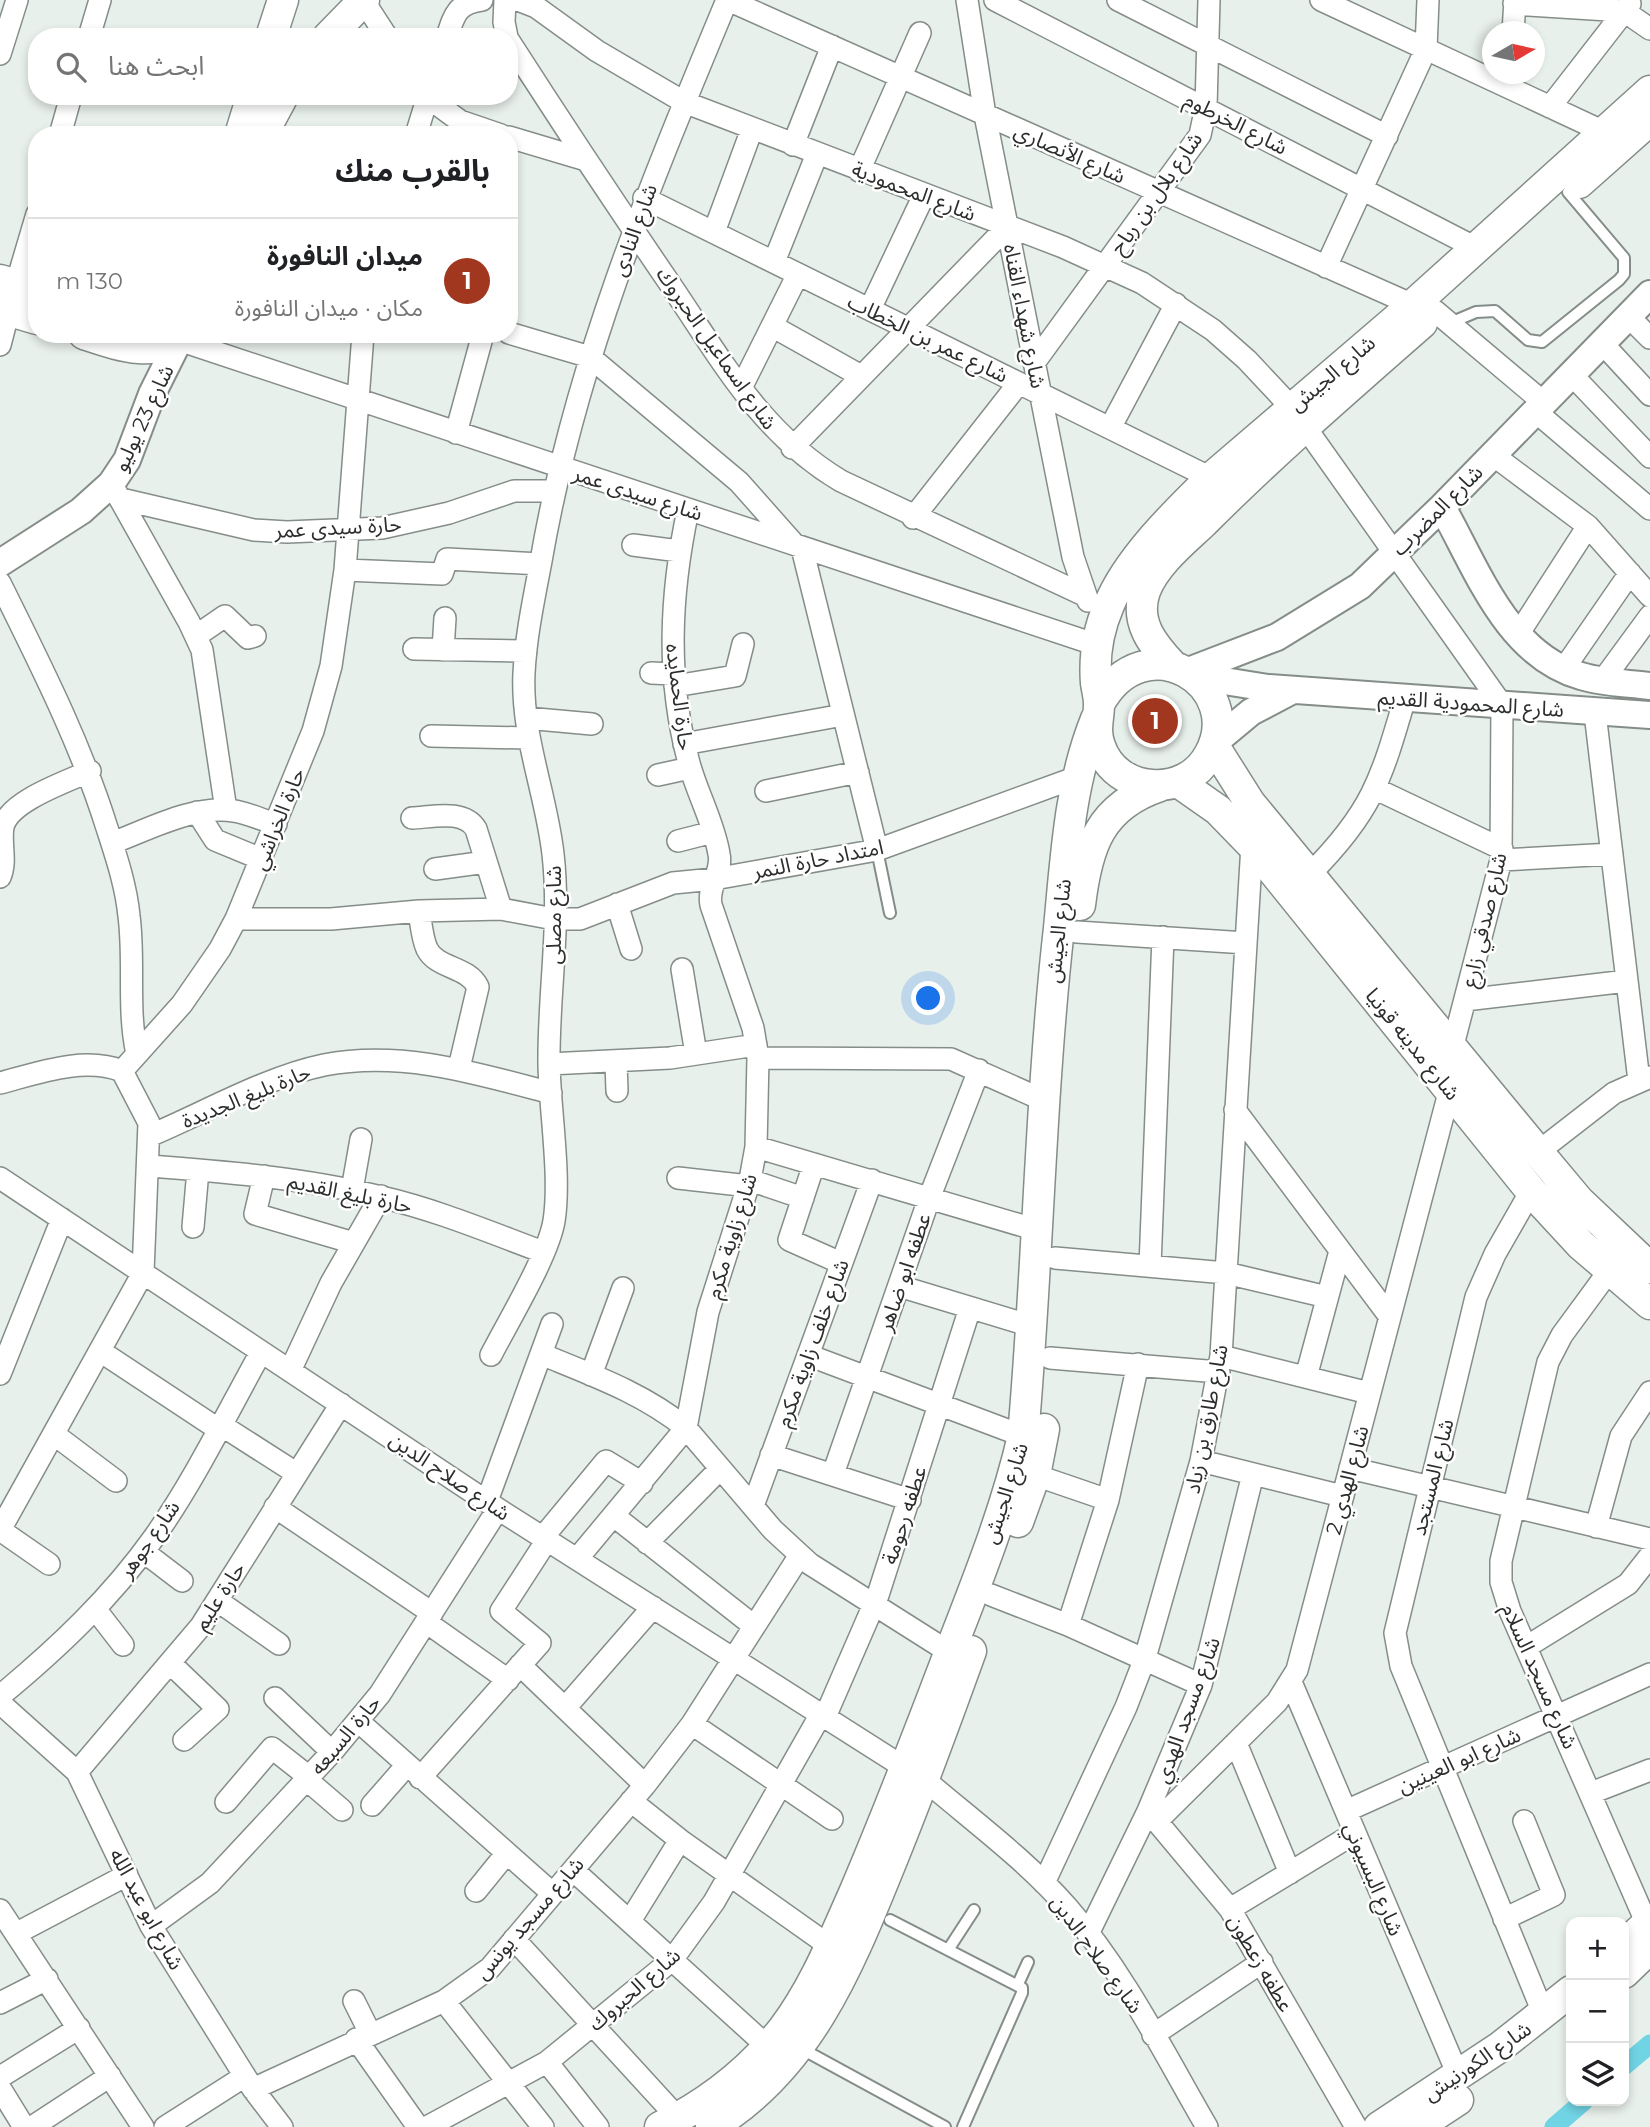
<!DOCTYPE html>
<html lang="ar">
<head>
<meta charset="utf-8">
<style>
	:root { --surface:#fff; --page:#f6f6f6; --text:#202124; --muted:#757577; --line:#e0e0e0; --accent:#a0371e }
	body { margin:0; font-family:Montserrat,"Noto Sans Arabic",sans-serif; background:var(--page); color:var(--text); direction:rtl }
	.controls { position:absolute; right:21px; bottom:21px; display:grid; overflow:hidden; border-radius:14px; box-shadow:0 4px 10px #0003 }
	.controls button { width:63px; height:63px; display:grid; place-items:center; padding:0; border:0; border-bottom:2px solid var(--line); background:var(--surface); color:var(--text); font:35px sans-serif }
	.compass { position:absolute; left:1482px; top:21px; width:63px; height:63px; border-radius:50%; background:var(--surface); box-shadow:0 4px 10px #0003; rotate:81deg }
	.you { position:absolute; left:929px; top:999px; width:24px; height:24px; margin:-18px; border:5px solid #fff; border-radius:50%; background:#1a73e8; box-shadow:0 0 0 10px #1a73e833 }
	.badge { display:grid; place-items:center; width:46px; height:46px; border-radius:50%; background:var(--accent); color:#fff; font-size:23px; font-weight:700 }
	.pin { position:absolute; translate:-50% -50%; border:4px solid #fff; box-shadow:0 2px 7px #0006 }
	.list { margin:0; padding:0; list-style:none }
	h2 { display:flex; justify-content:space-between; align-items:center; height:91px; margin:0; padding:0 28px; font-size:30px }
	h2 small { font-size:23px; font-weight:400; color:var(--muted) }
	.list li { display:grid; grid-template-columns:46px 1fr auto; gap:21px; align-items:center; box-sizing:border-box; height:126px; padding:0 28px; border-top:2px solid var(--line) }
	.list b { display:block; font-size:26px; white-space:nowrap }
	.list p { margin:0; font-size:23px; white-space:nowrap; color:var(--muted) }
	.list em { font-size:23px; font-style:normal; color:var(--muted) }
	.icon { flex:none; width:38px; height:38px; fill:none; stroke:currentColor; stroke-width:2; stroke-linecap:round; stroke-linejoin:round }
	.map { position:relative; flex:none; width:1650px; height:2127px; overflow:hidden; direction:ltr }
	.search { position:absolute; background:var(--surface); box-shadow:0 4px 10px #0003; left:28px; top:28px; width:490px; height:77px; display:flex; align-items:center; gap:18px; box-sizing:border-box; padding:0 24px; border-radius:28px; color:var(--muted); font-size:26px }
	.panel { position:absolute; background:var(--surface); box-shadow:0 4px 10px #0003; left:28px; top:126px; width:490px; height:217px; border-radius:28px; direction:rtl }
	.map>svg:first-child { display:block }
	.lines { fill:none; stroke-linecap:round; stroke-linejoin:round }
	.canal { stroke:#70d4e4; stroke-width:19 }
	.service-casing { stroke:#858d88; stroke-width:14 }
	.minor-casing { stroke:#858d88; stroke-width:24 }
	.tertiary-casing { stroke:#858d88; stroke-width:30 }
	.secondary-casing { stroke:#858d88; stroke-width:33 }
	.service { stroke:#fff; stroke-width:10 }
	.minor { stroke:#fff; stroke-width:21 }
	.tertiary { stroke:#fff; stroke-width:26 }
	.secondary { stroke:#fff; stroke-width:30 }
	.labels { text-anchor:middle; dominant-baseline:central; stroke-width:5; stroke-linejoin:round; paint-order:stroke }
	.street-label { font-size:21px; fill:#2b2e2c; stroke:#fff }
</style>
</head>
<body>
<div class="map">
<svg width="1650" height="2127" viewBox="0 0 1650 2127">
	<rect width="100%" height="100%" fill="#e8f0eb"/>
	<g class="lines">
		<path class="canal" d="M1624 2066 1650 2044
			M1554 2127 1584 2101"/>
		<g class="service-casing">
			<path id="service" d="M1450 323 1476 312 1495 311 1528 340 1542 342 1619 280 1624 274V258L1568 192
				M877 850 890 913
				M890 1920 1022 1988V1993L963 2127
				M948 1950 974 1910
				M1018 1984 1028 1962
				M802 2049 945 2127"/>
		</g>
		<g class="minor-casing">
			<path id="minor" d="M363 0 387 37
				M505 0 504 22 507 37
				M518 0 536 7 597 51 684 102 1063 247 1142 283 1213 330 1247 360 1291 407 1502 705 1501 860 1452 1049
				M728 0 1413 305
				M967 0 985 115 1073 557 1088 601
				M995 0 1476 248
				M1118 0 1387 136
				M1321 0 1604 132
				M1514 4 1624 11 1650 29
				M1513 32 1515 0
				M89 37 100 0
				M447 37C454 15 457 3 482 0
				M509 41C561 122 614 202 668 281 720 357 759 432 841 481L1086 596
				M0 54 17 0
				M426 96 460 121 501 135
				M1550 107 1630 4
				M60 135 71 96
				M416 135 428 96
				M509 137 586 160
				M793 145 832 46
				M859 171 920 33
				M644 198 1211 478
				M714 232 752 129
				M774 262 817 154
				M1326 267 1426 49 1428 0
				M16 285 37 214
				M870 309 924 195
				M1435 311 1543 402
				M1628 316 1650 338
				M772 326 861 376
				M509 333 590 357 739 482 794 544
				M179 340 1097 645
				M1602 343 1650 395
				M0 345 9 310
				M1034 363 1200 135 1206 107 1209 0
				M1571 374 1650 457
				M741 388 798 274
				M1535 411 1650 509
				M1110 428 1176 304
				M456 433 483 334
				M792 448 1008 226
				M1493 455 1588 526 1650 596
				M116 492 189 622 202 650 226 810
				M121 499 254 530 287 532 382 528 449 513 514 491H553
				M913 518 1019 383
				M633 545 679 551
				M802 548 877 850
				M345 570 442 574 447 559 540 564
				M0 583C40 664 80 742 107 828 116 856 126 885 129 916 135 962 127 1008 137 1054
				M196 636 225 616 248 638 255 636
				M1517 636 1588 526
				M414 649 526 651
				M443 650 445 618
				M1563 670 1630 573
				M651 673 674 674
				M1603 680 1650 616
				M675 686 735 676 743 644
				M1595 713 1639 1081
				M526 718 592 724
				M431 736 528 738
				M684 744 843 715
				M658 775 690 768
				M1376 789 1502 849
				M766 791 858 772
				M197 812 215 840 261 859
				M412 818C433 817 464 809 476 829L501 909
				M678 841 713 832
				M112 843C150 829 192 805 234 811 248 813 262 820 276 824
				M1501 860 1612 854
				M435 869 486 862
				M1310 874C1372 812 1381 780 1405 698
				M0 877C7 861 0 844 3 827 9 801 66 782 90 771
				M617 904 631 949
				M419 911C421 923 422 938 427 949 437 969 468 966 478 987L459 1068
				M236 919H331L419 911 501 909 554 919H580L673 883 714 879 877 850 1077 777
				M1077 932 1246 943
				M682 969 696 1054
				M1465 1000 1627 981
				M758 1058 951 1059 1043 1100
				M616 1062 617 1091
				M549 1064 670 1058 756 1045
				M122 1071 182 1004 220 949 236 919 313 731 331 666 345 570 363 334
				M0 1083C38 1073 84 1056 122 1071L149 1123 143 1273 0 1530 49 1564
				M1235 1110 1390 1317
				M149 1136C204 1113 266 1077 324 1065 401 1050 476 1073 551 1093
				M756 1147 1037 1230
				M1538 1152 1614 1093 1650 1077
				M814 1164 789 1240 841 1263
				M149 1166C227 1172 305 1178 381 1197 437 1210 489 1232 543 1252
				M264 1176 255 1214 354 1243
				M0 1178 498 1509 905 1768
				M678 1178 749 1186
				M750 1180 803 1198
				M352 1190 361 1139
				M1531 1191 1495 1254 1476 1297 1395 1633 1401 1666 1544 2015
				M193 1227 198 1170
				M1055 1258 1226 1273 1327 1297
				M1150 1266 1163 937
				M1609 1271 1562 1335 1548 1362 1501 1561V1582L1510 1611 1647 1924
				M899 1286 1031 1326
				M100 1351 218 1429
				M541 1354C592 1375 643 1393 686 1428L773 1530 810 1564 949 1652
				M491 1355C509 1320 548 1256 554 1221 561 1177 550 1111 549 1065 548 995 561 924 553 854 546 792 521 736 524 673 526 635 534 598 541 561 575 363 650 185 727 0
				M808 1355 1023 1436
				M1221 1356 1369 1393
				M1050 1358 1219 1372
				M290 1371 331 1283 381 1196
				M0 1374 62 1219
				M591 1375 623 1288
				M1306 1377 1340 1251
				M221 1425 296 1473
				M55 1435 116 1481
				M771 1455 910 1500
				M1201 1461 1342 1496
				M1350 1468 1650 1539
				M833 1474 930 1196 979 1070
				M1035 1475 1108 1500
				M487 1501 552 1324
				M753 1506 872 1180
				M275 1507 432 1613
				M614 1516 754 1626
				M1596 1527 1621 1436 1650 1392
				M543 1537 606 1461 642 1483
				M647 1543 720 1469
				M144 1552 182 1581
				M577 1559 686 1428 708 1312 750 1180 756 1147 758 1058 753 1028 711 905C707 886 723 872 719 854 714 823 697 793 689 763 666 678 670 595 688 510
				M991 1595 1068 1625 1201 1685
				M218 1601 279 1644
				M96 1610 123 1645
				M426 1622 508 1680
				M1068 1625 1108 1500 1138 1364
				M1526 1647 1628 1584 1650 1556
				M171 1664 218 1709 184 1740
				M520 1665 645 1785
				M1291 1682 1458 2075
				M0 1696C58 1648 111 1598 155 1536 195 1479 227 1413 261 1352
				M275 1698 332 1752
				M0 1703 77 1772 151 1926 253 2089 282 2127
				M565 1708 653 1607
				M825 1717 878 1595 970 1308
				M358 1721 552 1893
				M692 1724 832 1819
				M1236 1743 1290 1873
				M77 1772 201 1626 341 1404
				M420 1778 540 1643 501 1611 547 1540
				M307 1780 342 1810
				M925 1780C973 1821 1026 1860 1067 1907 1124 1972 1164 2053 1207 2127
				M1591 1793 1650 1770
				M631 1801 680 1840 831 1947
				M226 1802 272 1748 309 1777
				M372 1805 407 1765
				M1148 1811 1230 1909 1356 2127
				M1346 1811 1650 1674
				M1157 1821 1277 1702 1297 1670 1450 1089
				M573 1870 768 2047
				M1044 1883 1126 1707 1145 1658 1201 1461 1221 1356 1252 845
				M476 1891 506 1854
				M1230 1909 1355 1833
				M0 1910 143 2127
				M1504 1919 1554 1895 1524 1821
				M630 1921 680 1840
				M151 1926 210 1883 332 1752 380 1694 498 1509
				M17 1933 127 1875
				M1088 1934 1148 1811 1201 1685 1253 1474
				M514 1939 678 2118
				M354 2001 370 2033
				M444 2001 543 2127
				M0 2003 47 1979
				M1153 2035 1262 1962
				M356 2039 418 2127
				M547 2062 598 2127
				M0 2077 79 2028
				M0 2088 24 2127
				M253 2089 444 2001 490 1968 645 1785 692 1724 800 1555
				M32 2127 110 2076
				M165 2127 245 2076
				M427 2127 547 2062 672 1960 714 1902 821 1714"/>
		</g>
		<g class="tertiary-casing">
			<path id="tertiary" d="M1442 507C1477 569 1507 655 1581 676 1603 683 1627 683 1650 686
				M0 563 81 511 111 484 127 460 152 394 179 340
				M1186 672 1277 637 1360 586 1442 507 1650 294
				M1193 676 1268 688 1650 715
				M1215 742 1251 712 1291 691"/>
		</g>
		<g class="secondary-casing">
			<path id="secondary" d="M271 37 283 0
				M328 37 364 0
				M240 135 252 96
				M262 135 283 96
				M1579 183 1650 120
				M0 280 37 291
				M0 308 37 319
				M84 334C120 346 154 359 187 334
				M1173 666C1153 645 1134 622 1145 591 1155 564 1184 541 1204 522 1274 452 1348 388 1422 323
				M1099 704C1145 620 1248 686 1209 755 1185 799 1116 794 1100 746 1094 730 1099 719 1099 704 1099 697 1097 690 1096 683 1094 657 1098 630 1109 605 1127 560 1176 512 1211 478L1413 305 1650 91
				M1214 746 1250 803 1538 1152 1579 1201 1650 1268
				M1178 782 1218 810 1252 845 1531 1191 1581 1245 1650 1304
				M1080 905C1087 846 1100 806 1160 786
				M1018 1522 1035 1475 1044 1429
				M1624 1945 1650 1921
				M1624 1973 1650 1948
				M660 2127C709 2103 749 2072 783 2029 814 1988 833 1940 854 1893 881 1830 906 1766 931 1701 963 1615 1002 1527 1023 1436 1038 1267 1040 1097 1059 928 1066 857 1069 786 1096 719
				M711 2127C809 2068 849 1966 890 1865 919 1794 945 1723 971 1651
				M1379 2127 1500 2047 1571 1991
				M1417 2127 1458 2100"/>
		</g>
		<use href="#service" class="service"/>
		<use href="#minor" class="minor"/>
		<use href="#tertiary" class="tertiary"/>
		<use href="#secondary" class="secondary"/>
	</g>
	<g class="labels">
		<g class="street-label">
			<text transform="translate(1236 123) rotate(27)">شارع الخرطوم</text>
			<text transform="translate(1070 153) rotate(24)">شارع الأنصاري</text>
			<text transform="translate(914 191) rotate(21)">شارع المحمودية</text>
			<text transform="translate(1156 193) rotate(-55)">شارع بلال بن رباح</text>
			<text transform="translate(634 230) rotate(-70)">شارع النادى</text>
			<text transform="translate(1025 316) rotate(79)">شارع شهداء القناه</text>
			<text transform="translate(928 338) rotate(26)">شارع عمر بن الخطاب</text>
			<text transform="translate(717 348) rotate(55)">شارع اسماعيل الحبروك</text>
			<text transform="translate(1332 373) rotate(-40)">شارع الجيش</text>
			<text transform="translate(143 418) rotate(-65)">شارع 23 يوليو</text>
			<text transform="translate(638 493) rotate(18)">شارع سيدى عمر</text>
			<text transform="translate(1437 510) rotate(-45)">شارع المضرب</text>
			<text transform="translate(338 527) rotate(-3)">حارة سيدى عمر</text>
			<text transform="translate(680 697) rotate(83)">حارة الحمايده</text>
			<text transform="translate(1471 703) rotate(4)">شارع المحمودية القديم</text>
			<text transform="translate(278 819) rotate(-68)">حارة الخراشي</text>
			<text transform="translate(818 859) rotate(-11)">امتداد حارة النمر</text>
			<text transform="translate(553 915) rotate(-90)">شارع مصلى</text>
			<text transform="translate(1484 920) rotate(-77)">شارع صدقي زارع</text>
			<text transform="translate(1058 931) rotate(-84)">شارع الجيش</text>
			<text transform="translate(1413 1044) rotate(51)">شارع مدينه قونيا</text>
			<text transform="translate(246 1096) rotate(-22)">حارة بليغ الجديدة</text>
			<text transform="translate(350 1193) rotate(12)">حارة بليغ القديم</text>
			<text transform="translate(731 1236) rotate(-73)">شارع زاوية مكرم</text>
			<text transform="translate(904 1272) rotate(-71)">عطفه ابو ضاهر</text>
			<text transform="translate(812 1343) rotate(-70)">شارع خلف زاوية مكرم</text>
			<text transform="translate(1206 1419) rotate(-79)">شارع طارق بن زياد</text>
			<text transform="translate(450 1476) rotate(34)">شارع صلاح الدين</text>
			<text transform="translate(1432 1477) rotate(-76)">شارع المستجد</text>
			<text transform="translate(1347 1480) rotate(-75)">شارع الهدي 2</text>
			<text transform="translate(1005 1493) rotate(-72)">شارع الجيش</text>
			<text transform="translate(904 1515) rotate(-72)">عطفه رحومة</text>
			<text transform="translate(149 1539) rotate(-55)">شارع جوهر</text>
			<text transform="translate(219 1596) rotate(-57)">حارة عليم</text>
			<text transform="translate(1540 1676) rotate(66)">شارع مسجد السلام</text>
			<text transform="translate(1187 1710) rotate(-70)">شارع مسجد الهدي</text>
			<text transform="translate(345 1735) rotate(-50)">حارة السبعه</text>
			<text transform="translate(1459 1760) rotate(-24)">شارع ابو العينين</text>
			<text transform="translate(1374 1879) rotate(67)">شارع البسيوني</text>
			<text transform="translate(147 1909) rotate(62)">شارع ابو عبد الله</text>
			<text transform="translate(529 1918) rotate(-49)">شارع مسجد يونس</text>
			<text transform="translate(1097 1954) rotate(54)">شارع صلاح الدين</text>
			<text transform="translate(1261 1963) rotate(60)">عطفه زعطون</text>
			<text transform="translate(634 1989) rotate(-41)">شارع الحبروك</text>
			<text transform="translate(1477 2061) rotate(-34)">شارع الكورنيش</text>
		</g>
	</g>
</svg>
<div class="controls">
<button>+</button>
<button>−</button>
<button><svg class="icon" aria-label="layers" viewBox="0 0 24 24"><path d="M12 4l9 5-9 5-9-5zM3 14l9 5 9-5"/></svg></button>
</div>
<svg class="compass" viewBox="-18 -18 36 36"><path d="M0-13l5 13h-10z" fill="#e53935"/><path d="M0 13l5-13h-10z" fill="#757577"/></svg>
<div class="you"></div>
<div class="pin badge" style="left:1155px;top:721px">1</div>
<div class="search"><svg class="icon" aria-label="search" viewBox="0 0 24 24"><circle cx="10" cy="10" r="6"/><path d="M15 15l6 6"/></svg>ابحث هنا</div>
<section class="panel">
<h2>بالقرب منك<small></small></h2>
<ul class="list">
<li><span class="badge">1</span><div><b>ميدان النافورة</b><p>مكان · ميدان النافورة</p></div><em>130 m</em></li>
</ul>
</section>
</div>
</body>
</html>
